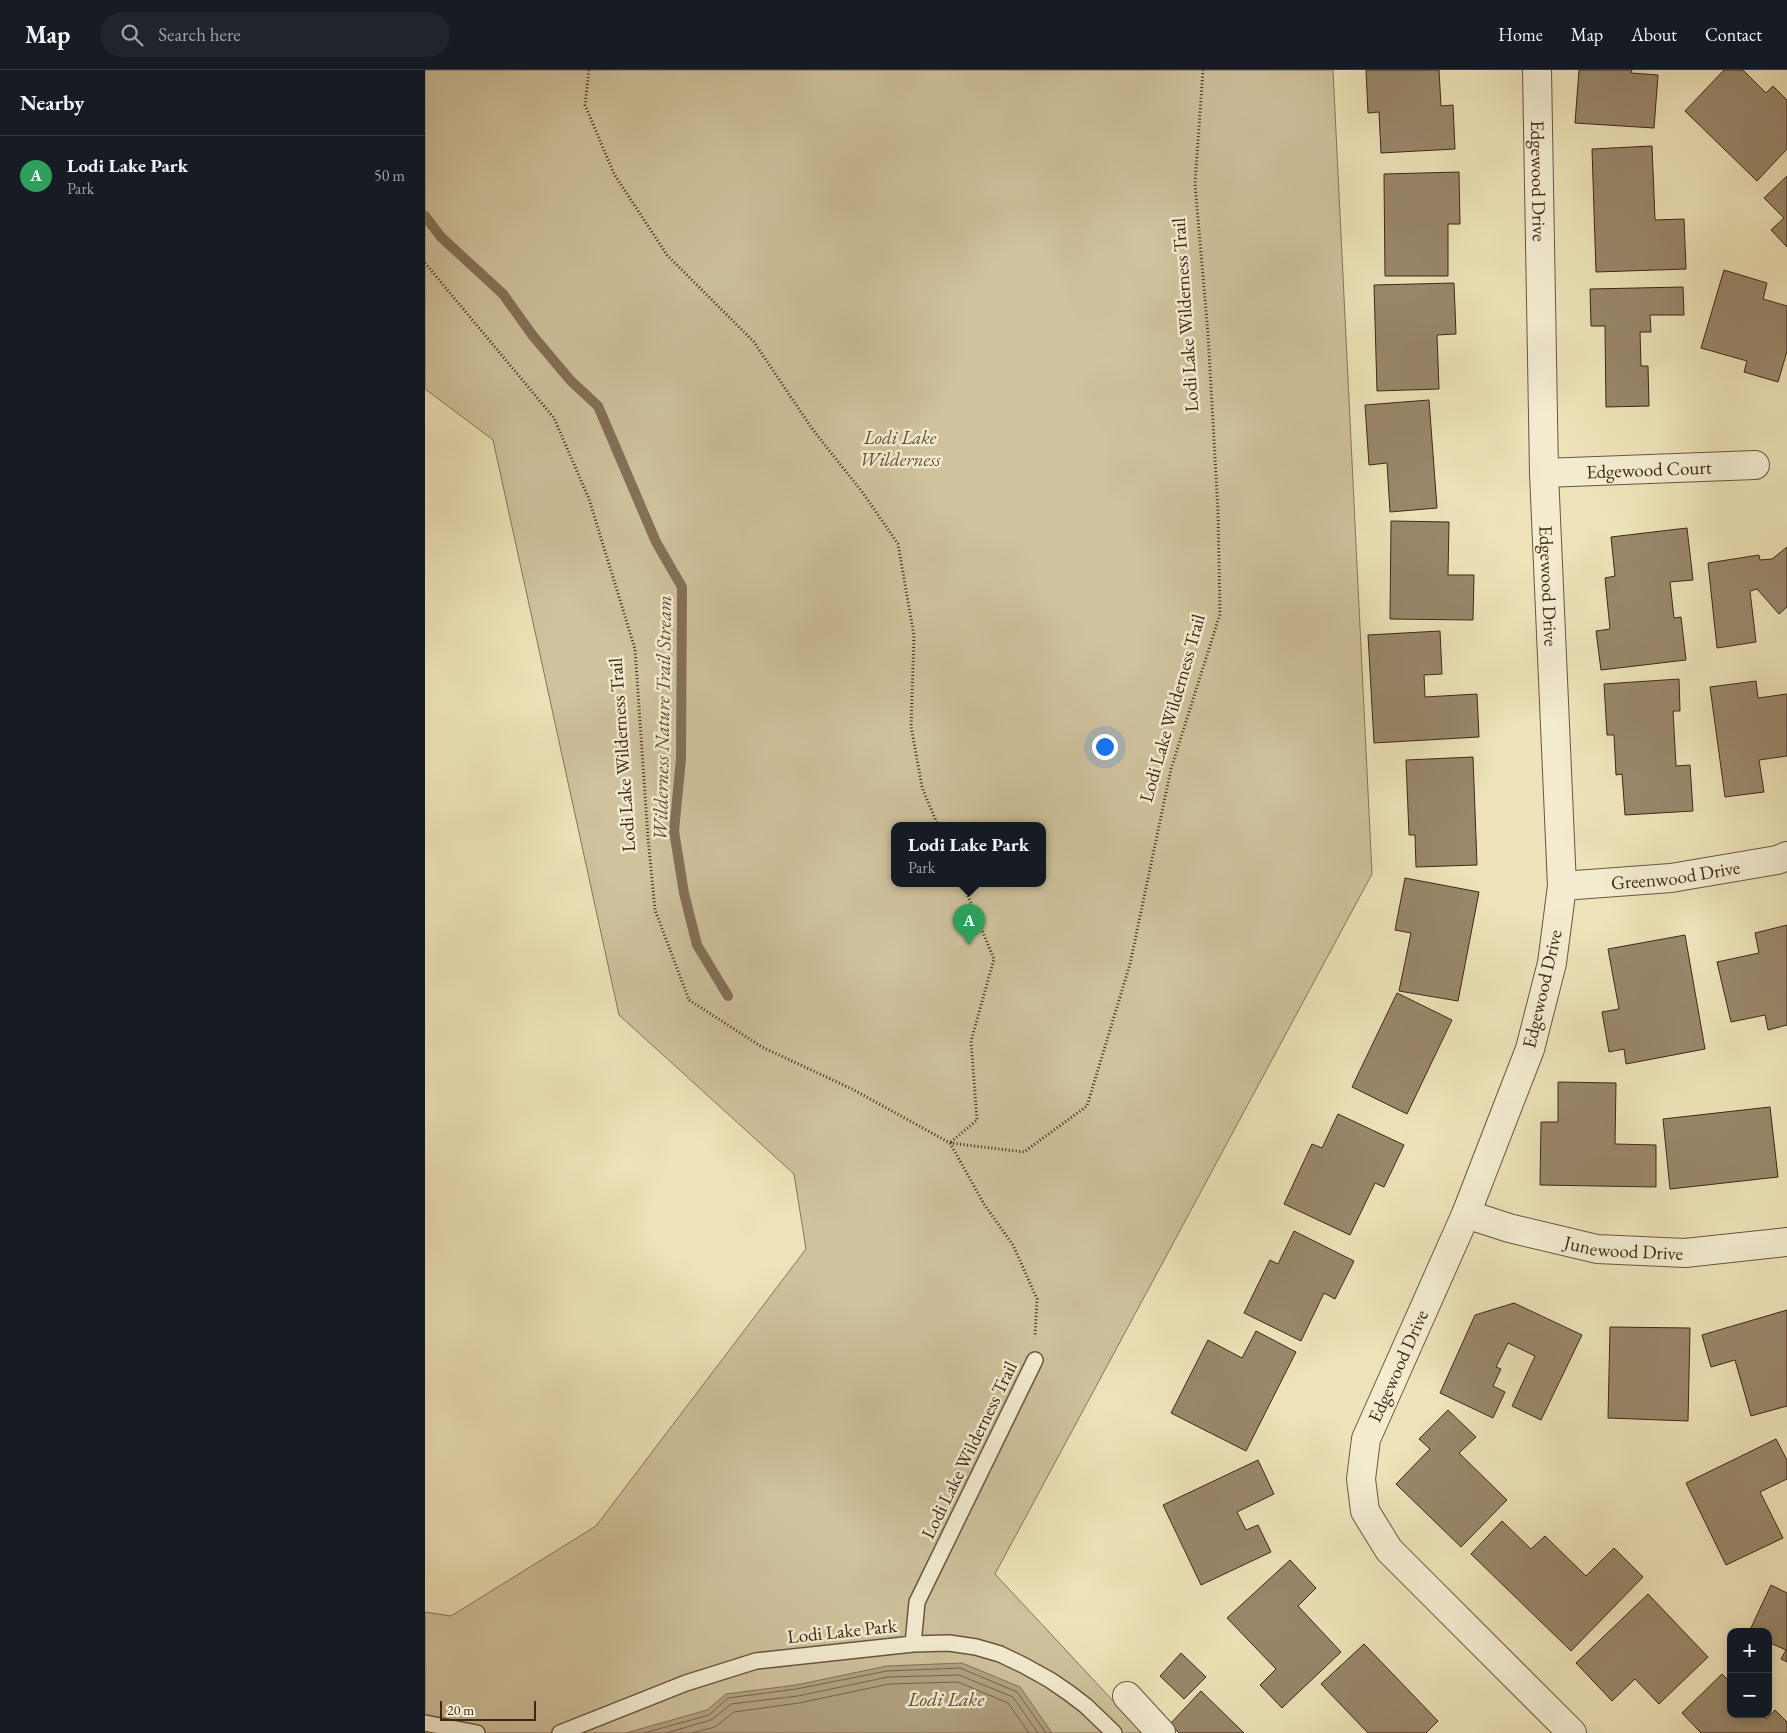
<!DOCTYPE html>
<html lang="en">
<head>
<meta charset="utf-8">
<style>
	:root { --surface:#171b24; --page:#20242c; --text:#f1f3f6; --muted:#9ea1a6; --line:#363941; --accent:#db2777 }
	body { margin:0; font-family:"EB Garamond",serif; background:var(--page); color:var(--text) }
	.controls { position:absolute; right:15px; bottom:15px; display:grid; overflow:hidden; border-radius:10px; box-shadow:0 2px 8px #0003 }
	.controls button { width:45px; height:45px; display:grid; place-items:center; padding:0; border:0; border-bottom:1px solid var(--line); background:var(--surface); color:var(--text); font:25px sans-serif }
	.scale { position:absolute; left:15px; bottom:12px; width:96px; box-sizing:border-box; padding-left:5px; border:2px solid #3f2717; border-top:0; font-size:14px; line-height:18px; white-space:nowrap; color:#3f2717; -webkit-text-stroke:4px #f3ecd1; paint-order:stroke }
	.you { position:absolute; left:679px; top:676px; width:18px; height:18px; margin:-12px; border:4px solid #fff; border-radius:50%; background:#1a73e8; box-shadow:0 0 0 8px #1a73e833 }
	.badge { display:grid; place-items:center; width:32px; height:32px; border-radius:50%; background:var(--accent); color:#fff; font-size:16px; font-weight:700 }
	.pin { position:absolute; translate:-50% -41px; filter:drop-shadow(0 1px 2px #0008) }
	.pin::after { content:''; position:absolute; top:26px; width:18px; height:15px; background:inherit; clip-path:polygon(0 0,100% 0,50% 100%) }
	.popup { position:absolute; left:466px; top:752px; width:155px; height:65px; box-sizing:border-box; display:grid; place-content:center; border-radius:10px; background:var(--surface); filter:drop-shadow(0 1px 4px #0005); font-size:16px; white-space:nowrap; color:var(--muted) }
	.popup b { font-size:19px; color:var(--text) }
	.popup::after { content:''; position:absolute; left:50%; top:100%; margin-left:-10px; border:10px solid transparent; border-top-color:var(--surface) }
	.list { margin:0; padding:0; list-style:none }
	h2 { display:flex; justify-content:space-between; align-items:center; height:65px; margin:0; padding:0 20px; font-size:21px }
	h2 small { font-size:16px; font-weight:400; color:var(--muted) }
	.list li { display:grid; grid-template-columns:32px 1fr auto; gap:15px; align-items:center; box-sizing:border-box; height:80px; padding:0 20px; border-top:1px solid var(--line) }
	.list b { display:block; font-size:19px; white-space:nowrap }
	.list p { margin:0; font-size:16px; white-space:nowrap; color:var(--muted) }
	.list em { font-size:16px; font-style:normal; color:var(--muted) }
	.icon { flex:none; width:28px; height:28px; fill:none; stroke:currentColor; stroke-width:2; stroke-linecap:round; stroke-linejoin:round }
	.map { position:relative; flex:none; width:1362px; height:1663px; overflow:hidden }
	header { display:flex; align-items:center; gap:30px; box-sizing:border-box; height:70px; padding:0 25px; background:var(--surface); border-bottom:1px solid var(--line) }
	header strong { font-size:24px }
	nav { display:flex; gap:28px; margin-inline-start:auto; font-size:18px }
	.search { width:350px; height:45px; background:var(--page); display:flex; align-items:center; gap:12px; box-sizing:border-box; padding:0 18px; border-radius:28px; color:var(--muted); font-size:19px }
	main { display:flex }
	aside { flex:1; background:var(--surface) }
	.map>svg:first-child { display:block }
	.green { fill:#cfc29d; stroke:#87745a; fill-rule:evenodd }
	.water { fill:#b2a281; stroke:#847157 }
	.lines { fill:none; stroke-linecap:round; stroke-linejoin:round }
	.shore { stroke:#78644c; stroke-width:1 }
	.stream { stroke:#847157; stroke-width:10 }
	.building { fill:#99886b; stroke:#3f2717 }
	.lane-casing { stroke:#6a563f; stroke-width:18 }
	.street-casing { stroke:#6a563f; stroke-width:30 }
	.path { stroke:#3f2717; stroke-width:3; stroke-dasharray:1 2.5; stroke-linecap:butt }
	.lane { stroke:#f3ecd1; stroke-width:15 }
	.street { stroke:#f3ecd1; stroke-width:28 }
	.labels { text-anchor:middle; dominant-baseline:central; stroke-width:5; stroke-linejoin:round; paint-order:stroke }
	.street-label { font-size:19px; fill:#3f2717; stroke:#f3ecd1 }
	.park-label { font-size:19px; font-style:italic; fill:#634e38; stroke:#f3ecd1 }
	.water-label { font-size:20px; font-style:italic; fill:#624c37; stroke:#f3ecd1 }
</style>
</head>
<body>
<header>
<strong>Map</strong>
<div class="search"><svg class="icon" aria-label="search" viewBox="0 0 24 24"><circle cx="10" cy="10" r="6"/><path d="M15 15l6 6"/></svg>Search here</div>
<nav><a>Home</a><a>Map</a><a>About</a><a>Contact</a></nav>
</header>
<main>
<aside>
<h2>Nearby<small></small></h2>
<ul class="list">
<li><span class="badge" style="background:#2e9e5b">A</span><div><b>Lodi Lake Park</b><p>Park</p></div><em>50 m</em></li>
</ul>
</aside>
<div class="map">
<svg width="1362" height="1663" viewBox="0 0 1362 1663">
	<rect width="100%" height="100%" fill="#ede2b8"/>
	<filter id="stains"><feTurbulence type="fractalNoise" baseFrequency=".004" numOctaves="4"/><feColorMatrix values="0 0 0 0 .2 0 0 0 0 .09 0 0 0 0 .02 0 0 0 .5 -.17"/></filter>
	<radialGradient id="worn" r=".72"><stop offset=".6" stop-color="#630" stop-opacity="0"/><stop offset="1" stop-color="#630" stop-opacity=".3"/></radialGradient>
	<path class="green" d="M0 0H908L947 804 570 1504 718 1663H0V1542L26 1546 171 1456 381 1179 369 1104 194 945 68 370 0 319ZM470 756H618V814H470Z"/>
	<path class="water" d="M537 1593 595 1617 627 1663H201L282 1640 301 1624 371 1615 462 1596Z"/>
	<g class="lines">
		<path class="shore" d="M219 1663 284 1645 303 1628 371 1619 462 1601 535 1598 592 1622 621 1663
			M241 1663 286 1650 306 1634 373 1626 463 1607 534 1605 588 1627 613 1663
			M267 1663 290 1657 309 1642 374 1633 464 1614 533 1612 583 1633 604 1663"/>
		<path class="stream" d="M0 146 16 167 78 224 108 266 146 311 173 336 231 472 257 517 256 689 249 761 259 823 272 875 303 926"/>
	</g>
	<path class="building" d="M941 0H1014L1016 36 1028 35 1030 79 956 83 954 42 943 43Z
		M1154 0H1207L1206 3 1233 5 1229 58 1150 53Z
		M1299 0H1318L1341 23 1348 16 1362 30V79L1332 111 1260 41Z
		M1227 76 1230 150 1259 149 1261 199 1171 202 1167 79Z
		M1034 102 1035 154H1023V206H960L959 104Z
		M1362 106V177L1346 160 1359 148 1339 128Z
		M1299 200 1342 213 1338 229 1362 236V281L1353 312 1319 302 1322 291 1276 278Z
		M1029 213 1031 264 1012 265 1014 319 952 321 949 215Z
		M1258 217 1259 245H1225L1226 262H1215L1216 296H1223L1224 336 1181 337 1180 256H1166L1165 219Z
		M1004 330 1012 438 965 442 962 393 944 395 940 335Z
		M966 451 1024 452 1023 505H1049L1048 550 965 549Z
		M1262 458 1268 510 1245 512 1249 548 1256 547 1261 590 1176 600 1171 561 1185 559 1180 508 1190 506 1186 467Z
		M1362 477V537L1354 544 1332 519 1325 521 1331 572 1292 578 1283 493 1334 485 1335 490 1347 489Z
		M1015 561 1017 604 999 605 1000 627 1052 624 1054 667 949 673 943 565Z
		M1254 609 1255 641H1248L1251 696 1265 695 1268 741 1200 745 1197 704 1191 705 1189 665H1182L1179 614Z
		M1331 611 1333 628 1362 624V686L1334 690 1339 722 1300 727 1285 617Z
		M1048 687 1052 795 991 797 990 765H984L981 690Z
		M980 808 1054 822 1033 931 974 921 986 863 970 860Z
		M1362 855V955L1343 960 1340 945 1306 952 1292 892 1334 883 1330 863Z
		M1260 865 1280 979 1201 994 1199 979 1184 982 1177 942 1194 939 1183 879Z
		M972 923 1027 950 982 1044 927 1017Z
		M1133 1012 1191 1013 1190 1074 1231 1075V1117L1115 1115 1116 1052H1133Z
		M1345 1037 1353 1107 1245 1119 1238 1049Z
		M913 1044 979 1075 959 1117 950 1113 925 1165 859 1134 887 1074 897 1078Z
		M869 1161 929 1191 910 1229 899 1223 876 1271 819 1243 845 1190 853 1194Z
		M1089 1233 1157 1265 1116 1350 1087 1336 1110 1286 1083 1273 1071 1297 1076 1299 1068 1316 1080 1322 1068 1348 1015 1323 1050 1245Z
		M1362 1240V1336L1326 1346 1310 1290 1286 1297 1277 1265Z
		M1185 1257 1265 1258 1263 1351 1183 1348Z
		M831 1261 871 1282 821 1381 746 1343 783 1270 817 1288Z
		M1023 1340 1051 1367 1034 1383 1082 1430 1036 1477 971 1414 1005 1379 994 1369Z
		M1351 1369 1362 1390V1409L1335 1422 1358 1468 1301 1495 1261 1413Z
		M833 1390 849 1424 812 1442 821 1460 833 1455 846 1482 776 1515 738 1435Z
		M1077 1451 1106 1479 1120 1466 1161 1506 1189 1478 1218 1507 1146 1581 1046 1484Z
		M865 1490 891 1518 873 1536 916 1582 857 1638 835 1615 851 1599 802 1548Z
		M1346 1515 1362 1523V1592L1356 1589 1361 1580 1343 1572V1562H1324Z
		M1223 1524 1283 1587 1234 1634 1210 1609 1187 1631 1151 1593Z
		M939 1574 1013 1651 1001 1663H943L896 1614Z
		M756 1583 781 1607 759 1629 735 1606Z
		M1297 1604 1306 1613V1644H1336L1341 1649 1350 1640 1362 1652V1663H1276L1257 1643Z
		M776 1621 819 1663H754L745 1654Z"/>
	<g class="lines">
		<g class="lane-casing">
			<path id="lane" d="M488 1574 492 1532 610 1290
				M0 1653 52 1663
				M135 1663 261 1613 331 1591 488 1574 524 1573 551 1577 575 1584 598 1595 625 1610 644 1623 661 1636 689 1663"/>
		</g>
		<g class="street-casing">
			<g id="street">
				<path id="s1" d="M1112 0 1119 403 1137 816 1127 893 1105 979 1041 1144 941 1369 936 1409 940 1441 964 1480 1147 1663"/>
				<path id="s2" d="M1119 403 1330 395"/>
				<path id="s3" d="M1137 816 1246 808 1352 790 1362 786"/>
				<path id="s4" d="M1041 1144 1084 1158 1172 1179 1260 1183 1362 1172"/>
				<path d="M702 1626 736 1663"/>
			</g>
		</g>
		<path class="path" d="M164 0 160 35 189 104 242 185 329 272 388 360 438 423 473 474 489 566 486 656 497 717 513 756
			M0 193 129 348 164 429 210 579 223 768 230 840 264 930 337 977 427 1019 525 1073 599 1082 662 1036 705 894 746 699 795 544 793 441 783 264 770 114 778 0
			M526 1072 552 1050 546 971 569 889 538 814
			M525 1073 559 1134 588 1175 612 1229 610 1267"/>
		<use href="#lane" class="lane"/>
		<use href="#street" class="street"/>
	</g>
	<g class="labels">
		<g class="street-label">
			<text stroke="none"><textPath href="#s1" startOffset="111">Edgewood Drive</textPath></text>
			<text transform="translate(760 245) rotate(-94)">Lodi Lake Wilderness Trail</text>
			<text stroke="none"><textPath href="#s2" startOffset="105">Edgewood Court</textPath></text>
			<text stroke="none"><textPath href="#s1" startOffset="516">Edgewood Drive</textPath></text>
			<text transform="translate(747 638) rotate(-74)">Lodi Lake Wilderness Trail</text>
			<text transform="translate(197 685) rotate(-94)">Lodi Lake Wilderness Trail</text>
			<text stroke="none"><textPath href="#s3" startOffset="114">Greenwood Drive</textPath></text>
			<text transform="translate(1117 919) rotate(-77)">Edgewood Drive</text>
			<text stroke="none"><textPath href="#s4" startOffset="162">Junewood Drive</textPath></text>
			<text transform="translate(973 1296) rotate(-66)">Edgewood Drive</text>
			<text transform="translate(544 1380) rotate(-64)">Lodi Lake Wilderness Trail</text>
			<text transform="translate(417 1561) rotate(-6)">Lodi Lake Park</text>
		</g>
		<g class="park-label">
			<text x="475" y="367">Lodi Lake<tspan x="475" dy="22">Wilderness</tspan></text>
		</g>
		<g class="water-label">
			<text transform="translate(237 648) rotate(-89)">Wilderness Nature Trail Stream</text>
			<text x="521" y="1629">Lodi Lake</text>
		</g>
	</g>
	<rect width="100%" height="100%" filter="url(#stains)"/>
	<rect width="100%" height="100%" fill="url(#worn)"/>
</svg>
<div class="controls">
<button>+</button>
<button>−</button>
</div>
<div class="scale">20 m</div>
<div class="you"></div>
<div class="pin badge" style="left:544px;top:875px;background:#2e9e5b">A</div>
<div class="popup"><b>Lodi Lake Park</b>Park</div>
</div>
</main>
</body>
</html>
